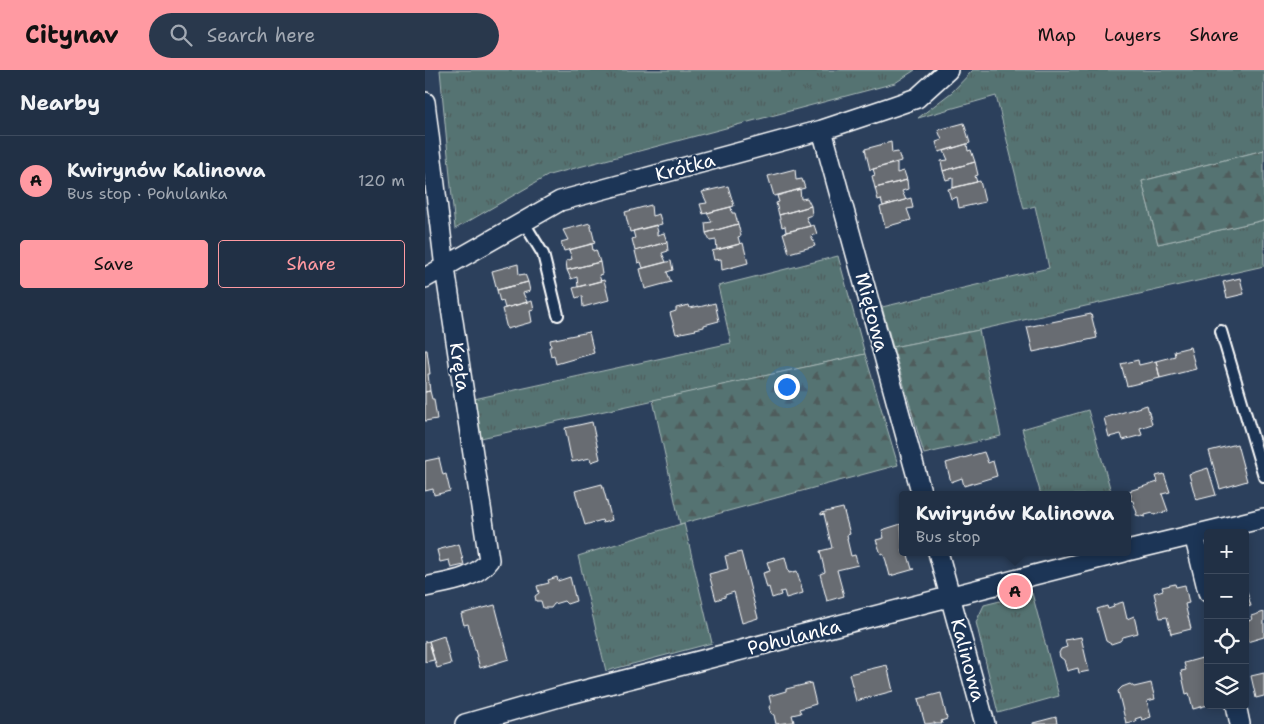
<!DOCTYPE html>
<html lang="en">
<head>
<meta charset="utf-8">
<style>
	:root { --surface:#213045; --page:#29384c; --text:#f1f3f6; --muted:#a2a9b3; --line:#3e4b5e; --accent:#ff9aa2 }
	body { margin:0; font-family:"Shantell Sans",sans-serif; background:var(--page); color:var(--text) }
	.controls { position:absolute; right:15px; bottom:15px; display:grid; overflow:hidden; border-radius:5px; box-shadow:0 2px 12px #0003 }
	.controls button { width:45px; height:45px; display:grid; place-items:center; padding:0; border:0; border-bottom:1px solid var(--line); background:var(--surface); color:var(--text); font:25px sans-serif }
	.you { position:absolute; left:361px; top:316px; width:18px; height:18px; margin:-12px; border:4px solid #fff; border-radius:50%; background:#1a73e8; box-shadow:0 0 0 8px #1a73e833 }
	.badge { display:grid; place-items:center; width:32px; height:32px; border-radius:50%; background:var(--accent); color:#111; font-size:16px; font-weight:700 }
	.pin { position:absolute; translate:-50% -50%; border:2px solid #fff; box-shadow:0 1px 5px #0006 }
	.popup { position:absolute; left:474px; top:421px; width:232px; height:65px; box-sizing:border-box; display:grid; place-content:center; border-radius:5px; background:var(--surface); filter:drop-shadow(0 1px 4px #0005); font-size:16px; white-space:nowrap; color:var(--muted) }
	.popup b { font-size:19px; color:var(--text) }
	.popup::after { content:''; position:absolute; left:50%; top:100%; margin-left:-10px; border:10px solid transparent; border-top-color:var(--surface) }
	.list { margin:0; padding:0; list-style:none }
	h2 { display:flex; justify-content:space-between; align-items:center; height:65px; margin:0; padding:0 20px; font-size:21px }
	h2 small { font-size:16px; font-weight:400; color:var(--muted) }
	.list li { display:grid; grid-template-columns:32px 1fr auto; gap:15px; align-items:center; box-sizing:border-box; height:90px; padding:0 20px; border-top:1px solid var(--line) }
	.list b { display:block; font-size:19px; white-space:nowrap }
	.list p { margin:0; font-size:16px; white-space:nowrap; color:var(--muted) }
	.list em { font-size:16px; font-style:normal; color:var(--muted) }
	.actions { display:flex; gap:10px; padding:15px 20px }
	.actions a { flex:1; padding:11px 0; border:1px solid var(--accent); border-radius:5px; text-align:center; font-size:18px; color:var(--accent) }
	.actions .main { background:var(--accent); color:#111 }
	.icon { flex:none; width:28px; height:28px; fill:none; stroke:currentColor; stroke-width:2; stroke-linecap:round; stroke-linejoin:round }
	.map { position:relative; flex:none; width:839px; height:654px; overflow:hidden }
	header { display:flex; align-items:center; gap:30px; box-sizing:border-box; height:70px; padding:0 25px; background:var(--accent); color:#111 }
	header strong { font-size:24px }
	nav { display:flex; gap:28px; margin-inline-start:auto; font-size:18px }
	.search { width:350px; height:45px; background:var(--page); display:flex; align-items:center; gap:12px; box-sizing:border-box; padding:0 18px; border-radius:28px; color:var(--muted); font-size:19px }
	main { display:flex }
	aside { flex:1; background:var(--surface) }
	.map>svg:first-child { display:block }
	.grass { fill:url(#grass-tufts); stroke:#aab9b8 }
	.forest { fill:url(#forest-firs); stroke:#aab9b8 }
	.building { fill:#686c72; stroke:#fff }
	.lines { fill:none; stroke-linecap:round; stroke-linejoin:round }
	.lane-casing { stroke:#fff; stroke-width:14 }
	.street-casing { stroke:#fff; stroke-width:22 }
	.lane { stroke:#1d3557; stroke-width:10 }
	.street { stroke:#1d3557; stroke-width:19 }
	.labels { text-anchor:middle; dominant-baseline:central; stroke-width:4; stroke-linejoin:round; paint-order:stroke }
	.street-label { font-size:19px; fill:#fff; stroke:#1d3557 }
</style>
</head>
<body>
<header>
<strong>Citynav</strong>
<div class="search"><svg class="icon" aria-label="search" viewBox="0 0 24 24"><circle cx="10" cy="10" r="6"/><path d="M15 15l6 6"/></svg>Search here</div>
<nav><a>Map</a><a>Layers</a><a>Share</a></nav>
</header>
<main>
<aside>
<h2>Nearby<small></small></h2>
<ul class="list">
<li><span class="badge">A</span><div><b>Kwirynów Kalinowa</b><p>Bus stop · Pohulanka</p></div><em>120 m</em></li>
</ul>
<div class="actions"><a class="main">Save</a><a>Share</a></div>
</aside>
<div class="map">
<svg width="839" height="654" viewBox="0 0 839 654">
	<defs>
		<pattern id="grass-tufts" width="24" height="20" patternUnits="userSpaceOnUse" patternTransform="scale(1.25)"><rect width="24" height="20" fill="#547372"/><path d="M3 7l-1-3M5 7V3M7 7l1-3M15 17l-1-3M17 17v-4M19 17l1-3" fill="none" stroke="#4f5c5b"/></pattern>
		<pattern id="forest-firs" width="22" height="20" patternUnits="userSpaceOnUse" patternTransform="scale(1.25)"><rect width="22" height="20" fill="#547372"/><path d="M5 1l3.5 6h-7zM16 11l3.5 6h-7z" fill="#4f5c5b"/></pattern>
	</defs>
	<rect width="100%" height="100%" fill="#2c405c"/>
	<filter id="ink" filterUnits="userSpaceOnUse"><feTurbulence type="fractalNoise" baseFrequency=".02" numOctaves="2"/><feDisplacementMap in="SourceGraphic" scale="10" xChannelSelector="R" yChannelSelector="G"/><feConvolveMatrix kernelMatrix="1 2 1 2 8 2 1 2 1" color-interpolation-filters="sRGB"/></filter>
	<g filter="url(#ink)">
		<path class="grass" d="M15 0H490L470 13 124 105 30 159Z
			M548 0H839V80L717 111 733 174 839 150V196L554 260 468 277 457 237 624 198 610 136 599 139 571 26 493 48 527 22Z
			M413 186 440 284 56 368 49 329 306 273 293 216Z
			M663 340 687 425H616L597 359Z
			M259 453 287 573 181 601 153 486Z
			M607 523 634 626 573 643 551 552 559 535Z"/>
		<path class="forest" d="M839 80V150L733 174 717 111Z
			M554 260 576 366 499 384 468 277Z
			M440 284 473 395 255 454 228 330Z"/>
		<path class="building" d="M539 53 545 73 514 82 511 72 517 70 513 60Z
			M466 72 467 83 473 82 476 91 445 100 440 79Z
			M542 74 543 81 546 80 550 92 518 101 516 91 523 90 519 81Z
			M550 92 553 105 550 106 552 112 528 118V108L521 110 518 101Z
			M472 93V103L479 101 482 110 450 118 447 106 450 105 448 99Z
			M370 99 371 110 377 109 380 118 349 126 343 106Z
			M482 110 483 119 477 121 481 130 458 136 456 129 453 130 450 118Z
			M555 111 560 132 534 138 532 127 526 129 523 119Z
			M303 116 309 136 278 144 275 134 282 133 277 122Z
			M375 119 376 129 382 128 386 136 354 145 351 133 354 132 352 126Z
			M486 128 488 138 482 139 486 150 460 157 455 137Z
			M226 135 227 146 234 144 237 154 205 162 200 142Z
			M386 136 387 145 381 147 385 156 361 162 360 156 357 157 354 145Z
			M306 137 307 143H310L313 154 281 163 280 153 287 152 282 143Z
			M165 153 170 173 139 181 136 172 143 170 138 160Z
			M313 154 316 166 313 167 315 174 292 180 291 170 285 171 281 163Z
			M231 155 233 162H232V165L239 163 242 172 210 181 207 169 210 168 208 161Z
			M389 155 392 164 386 166 390 176 364 183 358 163Z
			M242 172 243 181 237 183 241 192 218 198 216 192 213 193 210 181Z
			M318 173 323 193 297 200 296 189 289 190 287 181Z
			M167 174 168 181 171 180 175 192 142 200 141 191 147 189 144 180Z
			M246 191 248 200 242 202 246 212 220 219 215 199Z
			M175 192 177 204 174 205 176 211 153 217 152 207 146 209 142 200Z
			M93 194 94 205 100 204 103 212 72 220 67 201Z
			M815 208 819 224 802 228 798 212Z
			M179 210 184 230 158 237 157 226 151 228 148 218Z
			M103 212 105 221 98 223 102 232 80 238 78 231 75 232 72 220Z
			M107 231 109 240 105 241 107 252 82 259 77 239Z
			M290 233 294 251 279 255V257L270 259 271 260 251 264 245 243 251 241V238L264 235 265 238 274 236V237Z
			M666 244 672 268 608 282 602 257Z
			M164 262 169 283 131 294 129 285 126 286 124 277H126L125 270Z
			M765 277 771 299 735 308 731 291 750 286 749 281Z
			M0 280H2L5 304H3L5 321 0 322Z
			M713 290 714 295 731 291 735 308 702 316 696 294Z
			M5 321 7 329H9L12 349 0 351V322Z
			M722 335 727 354 715 358 717 365 698 370 696 364 684 367 679 348Z
			M167 352 175 389 166 392 165 388 147 392 140 358Z
			M812 374 822 411 795 419 784 381Z
			M559 382 563 393 568 391 572 406 539 416 537 408 526 412 521 393Z
			M14 388 18 405 21 404 25 421 9 425 8 419 0 421V391Z
			M783 398 791 425 771 430 764 404Z
			M739 404 745 422 737 424 743 441 729 445 728 443 720 445V447L711 445 712 443 708 431 705 430 706 425 704 421 733 412 731 406Z
			M177 414 187 450 178 453 177 450 160 455 150 421Z
			M418 438 425 464 422 465 423 469H422L426 486 430 485 433 495 412 500 419 526 402 531 395 504 400 502 395 481 407 478 399 444 396 445V443Z
			M476 454 478 482 485 483V484L483 485 487 499H490L465 506 461 491 458 483 456 484 451 470 459 468 457 460Z
			M34 474 39 495 26 498 24 490 15 492 12 480Z
			M316 482 333 548 317 553 309 522 300 525V527L291 530 284 504 303 499 300 486Z
			M360 487 364 503 372 501 378 523 361 528 359 521 355 522 356 525 347 528 344 517 342 518 338 503 345 501 342 492Z
			M132 507 133 511 145 507 151 531 142 534 139 531 129 534 126 538H118L116 531H111L110 526 114 523 112 516 124 513 123 510Z
			M750 514 751 517 760 515 764 533 760 534 766 559 746 564 742 547 735 548 729 523 738 520 737 517Z
			M820 515 826 536 820 537Z
			M698 532 702 549 709 546 713 563 698 567 695 571 686 574 681 571 672 539 682 536 683 539 689 537 688 535Z
			M70 535 84 589 55 598 43 554 39 555 36 544Z
			M839 542V567L822 572 820 551 827 550 826 546Z
			M19 566 26 594 12 598 4 571Z
			M656 567 664 601 654 603 653 598 642 601 639 590 635 587 634 583 636 579 642 577 640 570Z
			M4 571 9 590 0 592V572Z
			M777 588 783 609V635L768 639 764 623 761 624 756 601 761 600 759 593Z
			M462 595 468 621 431 631 424 604Z
			M839 603V626L831 628 826 606Z
			M386 613 391 634 374 639 376 643 367 645 369 652 351 654 349 645 346 643 344 637 346 634 344 626 361 621V619Z
			M726 613 730 629 722 631 726 647 717 650 716 647 710 649 711 651 701 653 693 621 697 617 705 614 709 617Z
			M516 623 522 649 516 651 517 654H510V653L500 654 493 629Z
			M631 647 632 654H608V653Z"/>
		<g class="lines">
			<g class="lane-casing">
				<path id="lane" d="M98 151 118 184 133 245
					M796 261 839 406"/>
			</g>
			<g class="street-casing">
				<path id="street" d="M0 32 20 198 64 490C50 510 21 512 0 517
					M397 60 497 425
					M0 208 135 131 397 60 469 36 492 28 523 0
					M769 465 783 522
					M702 481 839 448
					M513 482 560 654
					M811 635 815 654
					M40 654 141 625 699 482"/>
			</g>
			<use href="#lane" class="lane"/>
			<use href="#street" class="street"/>
		</g>
	</g>
	<g class="labels">
		<g class="street-label">
			<text transform="translate(260 97) rotate(-15)">Krótka</text>
			<text transform="translate(447 242) rotate(75)">Miętowa</text>
			<text transform="translate(35 297) rotate(81)">Kręta</text>
			<text transform="translate(369 567) rotate(-14)">Pohulanka</text>
			<text transform="translate(543 590) rotate(75)">Kalinowa</text>
		</g>
	</g>
</svg>
<div class="controls">
<button>+</button>
<button>−</button>
<button><svg class="icon" aria-label="locate" viewBox="0 0 24 24"><circle cx="12" cy="12" r="6"/><path d="M12 2v4M12 18v4M2 12h4M18 12h4"/></svg></button>
<button><svg class="icon" aria-label="layers" viewBox="0 0 24 24"><path d="M12 4l9 5-9 5-9-5zM3 14l9 5 9-5"/></svg></button>
</div>
<div class="you"></div>
<div class="pin badge" style="left:590px;top:521px">A</div>
<div class="popup"><b>Kwirynów Kalinowa</b>Bus stop</div>
</div>
</main>
</body>
</html>
